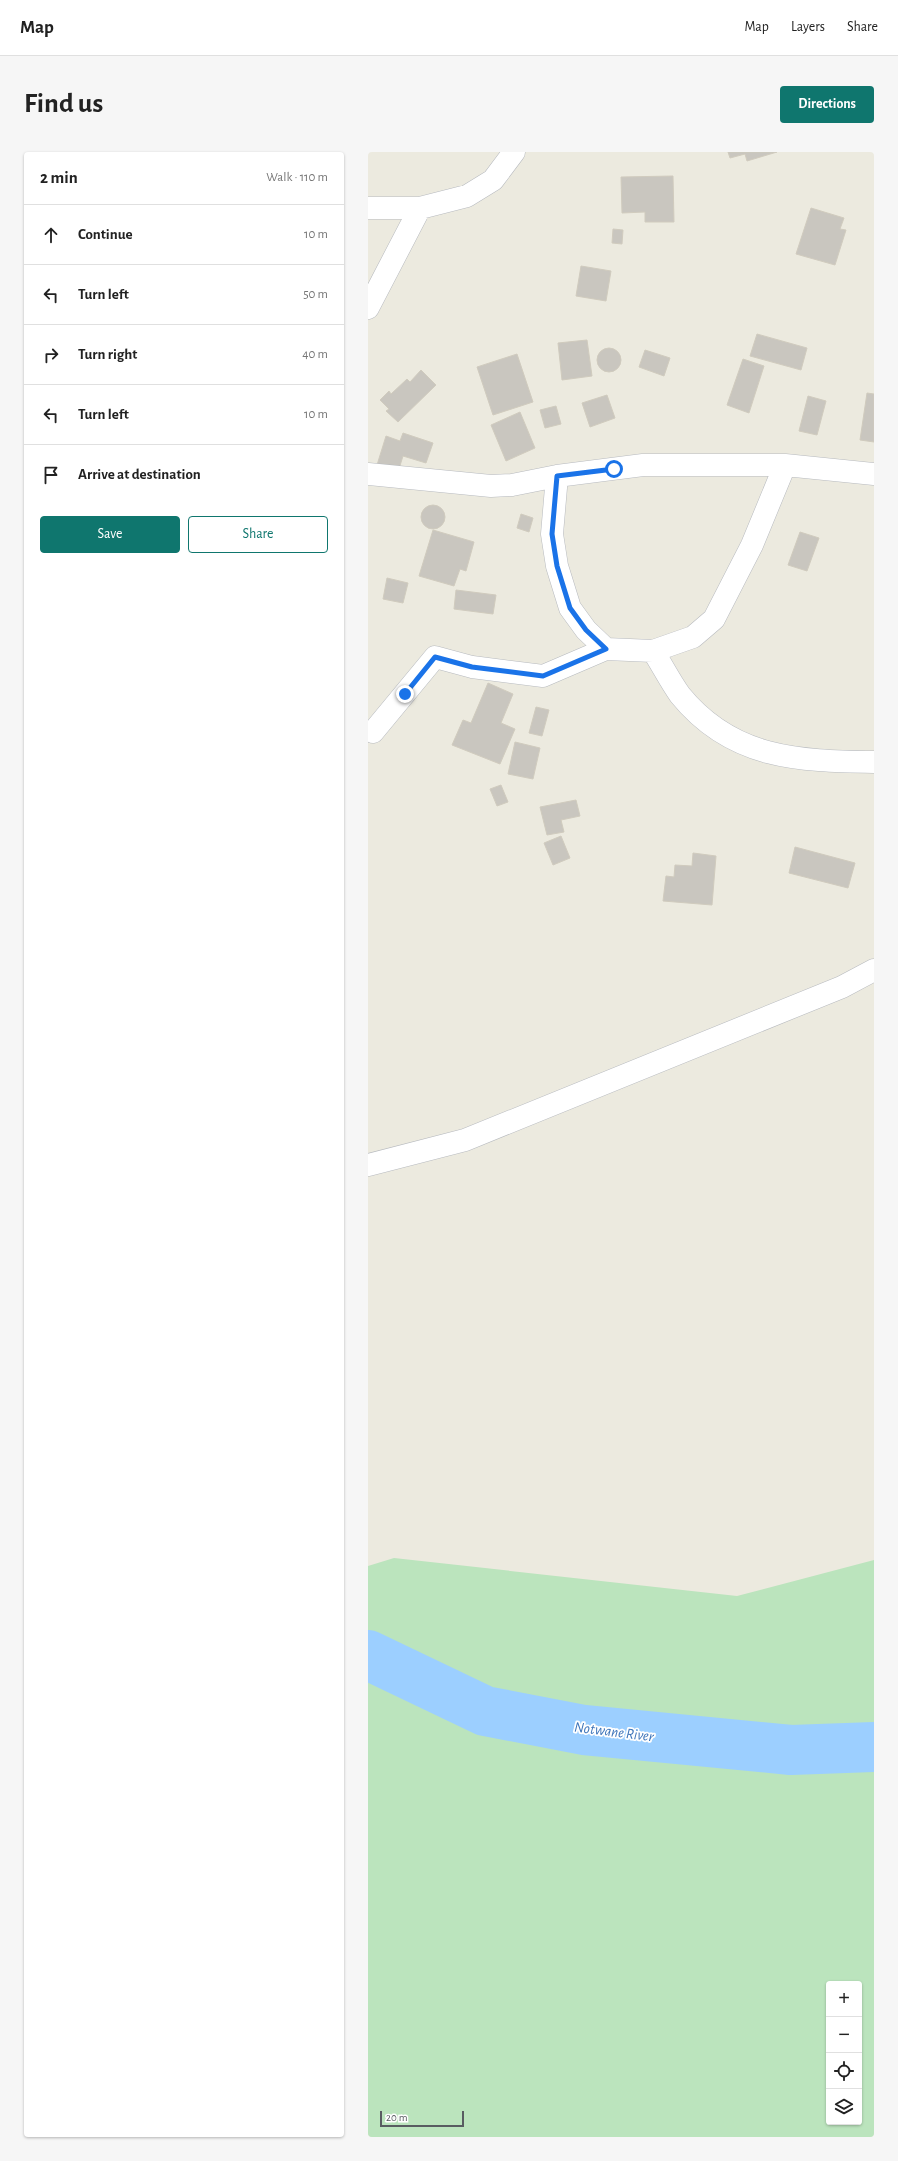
<!DOCTYPE html>
<html lang="en">
<head>
<meta charset="utf-8">
<style>
	:root { --surface:#fff; --page:#f6f6f6; --text:#222; --muted:#767676; --line:#e0e0e0; --accent:#0f766e }
	body { margin:0; font-family:"Alegreya Sans",sans-serif; background:var(--page); color:var(--text) }
	.controls { position:absolute; right:12px; bottom:12px; display:grid; overflow:hidden; border-radius:4px; box-shadow:0 1px 3px #0004 }
	.controls button { width:36px; height:36px; display:grid; place-items:center; padding:0; border:0; border-bottom:1px solid var(--line); background:var(--surface); color:var(--text); font:20px sans-serif }
	.scale { position:absolute; left:12px; bottom:10px; width:84px; box-sizing:border-box; padding-left:4px; border:2px solid #585c61; border-top:0; font-size:11px; line-height:14px; white-space:nowrap; color:#585c61; -webkit-text-stroke:3px #fff; paint-order:stroke }
	.stop { position:absolute; width:12px; height:12px; margin:-9px; border:3px solid #1a73e8; border-radius:50%; background:#fff }
	.stop.end { background:#1a73e8; border-color:#fff; box-shadow:0 1px 4px #0008 }
	.list { margin:0; padding:0; list-style:none }
	h2 { display:flex; justify-content:space-between; align-items:center; height:52px; margin:0; padding:0 16px; font-size:17px }
	h2 small { font-size:13px; font-weight:400; color:var(--muted) }
	.list li { display:grid; grid-template-columns:26px 1fr auto; gap:12px; align-items:center; box-sizing:border-box; height:60px; padding:0 16px; border-top:1px solid var(--line) }
	.list b { display:block; font-size:15px; white-space:nowrap }
	.list em { font-size:13px; font-style:normal; color:var(--muted) }
	.actions { display:flex; gap:8px; padding:12px 16px }
	.actions a { flex:1; padding:9px 0; border:1px solid var(--accent); border-radius:4px; text-align:center; font-size:14px; color:var(--accent) }
	.actions .main { background:var(--accent); color:#fff }
	.icon { flex:none; width:22px; height:22px; fill:none; stroke:currentColor; stroke-width:2; stroke-linecap:round; stroke-linejoin:round }
	.map { position:relative; flex:none; width:506px; height:1985px; overflow:hidden; border-radius:4px }
	header { display:flex; align-items:center; gap:24px; box-sizing:border-box; height:56px; padding:0 20px; background:var(--surface); border-bottom:1px solid var(--line) }
	header strong { font-size:19px }
	nav { display:flex; gap:22px; margin-inline-start:auto; font-size:14px }
	.intro { display:flex; align-items:center; justify-content:space-between; box-sizing:border-box; height:96px; padding:0 24px }
	h1 { margin:0; font-size:28px }
	.button { padding:10px 18px; border-radius:4px; background:var(--accent); color:#fff; font-size:14px; font-weight:700 }
	main { display:flex; gap:24px; padding:0 24px }
	aside { flex:1; background:var(--surface); border-radius:4px; box-shadow:0 1px 3px #0004 }
	.map>svg:first-child { display:block }
	.green { fill:#bbe4bd; fill-rule:evenodd }
	.lines { fill:none; stroke-linecap:round; stroke-linejoin:round }
	.river { stroke:#9ccfff; stroke-width:50 }
	.building { fill:#c9c6bf; stroke:#d0cbbe }
	.street-casing { stroke:#b7babf; stroke-width:23 }
	.street { stroke:#fff; stroke-width:22 }
	.route { stroke:#1a73e8; stroke-width:5 }
	.labels { text-anchor:middle; dominant-baseline:central; stroke-width:3.5; stroke-linejoin:round; paint-order:stroke }
	.water-label { font-size:15px; font-style:italic; fill:#3d74b9; stroke:#fff }
</style>
</head>
<body>
<header>
<strong>Map</strong>
<nav><a>Map</a><a>Layers</a><a>Share</a></nav>
</header>
<div class="intro"><h1>Find us</h1><a class="button">Directions</a></div>
<main>
<aside>
<h2>2 min<small>Walk · 110 m</small></h2>
<ul class="list">
<li><svg class="icon" aria-label="ahead" viewBox="0 0 24 24"><path d="M12 20V5M6 11l6-6 6 6"/></svg><div><b>Continue</b></div><em>10 m</em></li>
<li><svg class="icon" aria-label="left" viewBox="0 0 24 24"><path d="M17 20v-9H6M10 6l-5 5 5 5"/></svg><div><b>Turn left</b></div><em>50 m</em></li>
<li><svg class="icon" aria-label="right" viewBox="0 0 24 24"><path d="M7 20v-9h11M14 6l5 5-5 5"/></svg><div><b>Turn right</b></div><em>40 m</em></li>
<li><svg class="icon" aria-label="left" viewBox="0 0 24 24"><path d="M17 20v-9H6M10 6l-5 5 5 5"/></svg><div><b>Turn left</b></div><em>10 m</em></li>
<li><svg class="icon" aria-label="arrive" viewBox="0 0 24 24"><path d="M6 21V4h12l-3 4 3 4H6"/></svg><div><b>Arrive at destination</b></div></li>
</ul>
<div class="actions"><a class="main">Save</a><a>Share</a></div>
</aside>
<div class="map">
<svg width="506" height="1985" viewBox="0 0 506 1985">
	<rect width="100%" height="100%" fill="#eceadf"/>
	<path class="green" d="M26 1406 369 1444 506 1408V1985H0V1414ZM461 1832H491V1970H461Z"/>
	<g class="lines">
		<path class="river" d="M0 1503 117 1559 216 1578 423 1598 506 1595"/>
	</g>
	<path class="building" d="M360 0H409L379 9 377 2 362 6Z
		M305 24 306 70H277V60L254 61 253 25Z
		M443 56 476 66 472 77 478 78 467 113 428 102Z
		M245 77 255 78 254 92 244 91Z
		M213 114 243 119 238 149 208 144Z
		M389 182 439 196 433 218 382 204Z
		M219 188 224 224 194 228 190 191Z
		M229 208a12 12 0 1 1 24 0a12 12 0 1 1-24 0Z
		M277 198 302 206 296 224 271 215Z
		M149 202 165 250 125 263 109 215Z
		M375 207 396 214 381 261 359 253Z
		M53 218 68 233 30 270 18 259 21 257 12 248 21 239 23 242 39 227 42 230Z
		M499 241 506 242V290L492 288Z
		M239 243 247 266 222 275 214 251Z
		M440 244 458 249 449 283 431 279Z
		M188 254 193 272 177 276 172 258Z
		M152 260 167 296 138 309 123 273Z
		M35 281 65 291 58 311 35 304 30 320 9 313 18 284 32 289Z
		M53 365a12 12 0 1 1 24 0a12 12 0 1 1-24 0Z
		M153 362 165 366 161 380 149 376Z
		M65 378 106 390 98 419 92 417 86 434 51 424Z
		M432 380 451 386 439 419 420 413Z
		M19 426 40 431 35 451 15 447Z
		M88 438 128 443 125 462 86 457Z
		M120 531 145 542 133 571 147 577 132 612 84 593 95 568 103 571Z
		M168 555 181 558 174 584 161 581Z
		M147 590 172 596 165 627 140 622Z
		M133 633 140 650 129 654 122 637Z
		M208 648 212 664 193 668 196 680 179 683 172 655Z
		M193 684 202 706 185 713 176 691Z
		M427 695 487 711 480 736 421 721Z
		M325 701 348 704 344 753 295 749 298 724 306 725 307 713 324 714Z"/>
	<g class="lines">
		<g class="street-casing">
			<path id="street" d="M0 56H52L99 44 125 28 146 0
				M0 156 52 56
				M0 322 123 334 144 333 189 324 275 313H417L506 322
				M189 324 184 382 189 414 202 456 218 478 238 497 285 499 325 485 346 467 384 393 417 313
				M285 499C294 513 302 529 312 543 364 607 430 609 506 610
				M5 580 67 505 104 515 175 524 238 497
				M0 1013 97 988 474 835 506 818"/>
		</g>
		<use href="#street" class="street"/>
	</g>
	<g class="lines">
		<path class="route" d="M37 542 67 505 104 515 175 524 238 497 218 478 202 456 189 414 184 382 189 324 246 317"/>
	</g>
	<g class="labels">
		<g class="water-label">
			<text transform="translate(246 1580) rotate(7)">Notwane River</text>
		</g>
	</g>
</svg>
<div class="controls">
<button>+</button>
<button>−</button>
<button><svg class="icon" aria-label="locate" viewBox="0 0 24 24"><circle cx="12" cy="12" r="6"/><path d="M12 2v4M12 18v4M2 12h4M18 12h4"/></svg></button>
<button><svg class="icon" aria-label="layers" viewBox="0 0 24 24"><path d="M12 4l9 5-9 5-9-5zM3 14l9 5 9-5"/></svg></button>
</div>
<div class="scale">20 m</div>
<div class="stop" style="left:246px;top:317px"></div>
<div class="stop end" style="left:37px;top:542px"></div>
</div>
</main>
</body>
</html>
